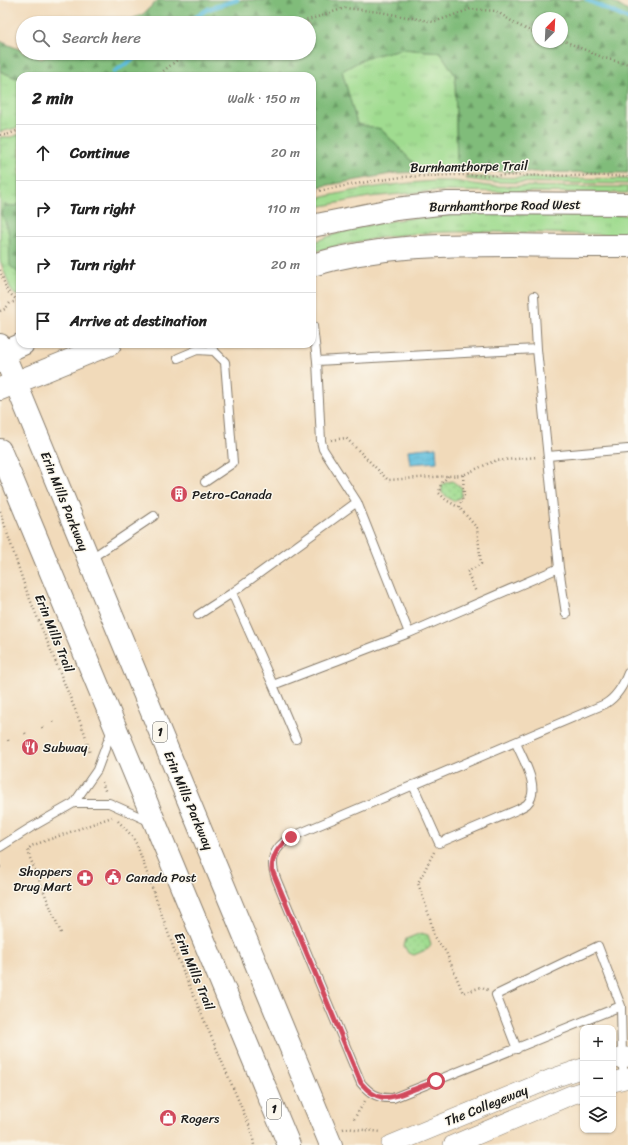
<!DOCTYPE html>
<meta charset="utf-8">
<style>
:root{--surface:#fff;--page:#f2f2f2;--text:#222;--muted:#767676;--line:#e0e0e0}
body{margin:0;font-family:Sriracha,sans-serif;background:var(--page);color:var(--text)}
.controls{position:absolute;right:12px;bottom:12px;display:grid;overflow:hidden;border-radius:8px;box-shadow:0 1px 3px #0004}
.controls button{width:36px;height:36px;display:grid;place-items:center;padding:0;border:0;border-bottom:1px solid var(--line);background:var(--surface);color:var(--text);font:20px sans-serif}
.compass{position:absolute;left:532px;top:12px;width:36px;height:36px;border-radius:50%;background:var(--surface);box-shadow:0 1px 3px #0004;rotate:24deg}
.stop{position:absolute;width:12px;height:12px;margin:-9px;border:3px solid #d1495b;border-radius:50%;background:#fff}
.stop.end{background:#d1495b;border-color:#fff;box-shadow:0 1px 4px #0008}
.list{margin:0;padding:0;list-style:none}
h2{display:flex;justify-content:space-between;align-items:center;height:52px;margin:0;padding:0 16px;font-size:17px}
h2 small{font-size:13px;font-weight:400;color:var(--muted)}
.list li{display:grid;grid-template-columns:26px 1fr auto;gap:12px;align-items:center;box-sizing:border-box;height:56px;padding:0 16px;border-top:1px solid var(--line)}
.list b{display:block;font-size:15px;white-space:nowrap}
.list em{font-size:13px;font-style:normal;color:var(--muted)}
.icon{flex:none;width:22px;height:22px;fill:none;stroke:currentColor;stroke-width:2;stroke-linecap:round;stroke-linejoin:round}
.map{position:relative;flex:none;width:628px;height:1145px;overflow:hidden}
.search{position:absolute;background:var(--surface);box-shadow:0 1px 3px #0004;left:16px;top:16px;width:300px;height:44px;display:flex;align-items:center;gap:10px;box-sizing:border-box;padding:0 14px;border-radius:22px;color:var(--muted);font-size:15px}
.panel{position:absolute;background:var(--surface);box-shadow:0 1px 3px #0004;left:16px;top:72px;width:300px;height:276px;border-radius:12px}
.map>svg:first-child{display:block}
.grass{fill:url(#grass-tufts);stroke:#5e7c56}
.forest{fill:url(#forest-firs);stroke:#4e6c4b;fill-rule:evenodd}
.park{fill:url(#park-dots);stroke:#5e7c56}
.water{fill:url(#water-waves);stroke:#3d6c7c}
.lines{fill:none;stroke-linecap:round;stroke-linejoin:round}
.stream{stroke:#5ebddc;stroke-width:4.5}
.service-casing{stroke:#867b6b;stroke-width:10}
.tertiary-casing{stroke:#867b6b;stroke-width:20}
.secondary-casing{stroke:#867b6b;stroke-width:24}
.primary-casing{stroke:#867b6b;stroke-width:24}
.path{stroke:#867b6b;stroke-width:2.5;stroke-dasharray:1 3;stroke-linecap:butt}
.service{stroke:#fff;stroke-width:8}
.tertiary{stroke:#fff;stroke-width:19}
.secondary{stroke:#fff;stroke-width:22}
.primary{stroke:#fff;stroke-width:22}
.route{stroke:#d1495b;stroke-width:5}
.labels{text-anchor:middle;stroke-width:3;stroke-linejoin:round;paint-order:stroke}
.shield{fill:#fbf7ec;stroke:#5f5e5a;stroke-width:1}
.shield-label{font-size:12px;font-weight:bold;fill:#1c1c1c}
.street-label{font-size:13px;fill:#1c1c1c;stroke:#fbf7ec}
.poi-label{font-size:13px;fill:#1c1c1c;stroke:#fbf7ec;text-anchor:start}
</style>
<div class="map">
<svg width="628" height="1145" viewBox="0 0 628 1145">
<defs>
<pattern id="grass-tufts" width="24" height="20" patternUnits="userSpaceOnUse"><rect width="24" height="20" fill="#a0dc90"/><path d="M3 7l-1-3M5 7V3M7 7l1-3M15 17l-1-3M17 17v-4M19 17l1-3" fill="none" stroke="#89bc7c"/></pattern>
<pattern id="forest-firs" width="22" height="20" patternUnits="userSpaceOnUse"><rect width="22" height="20" fill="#80bc7a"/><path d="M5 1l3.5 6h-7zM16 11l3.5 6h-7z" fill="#689863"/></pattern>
<pattern id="park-dots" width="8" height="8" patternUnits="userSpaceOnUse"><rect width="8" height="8" fill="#a0dc90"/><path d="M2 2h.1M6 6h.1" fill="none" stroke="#89bc7c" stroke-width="1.8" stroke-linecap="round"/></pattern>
<pattern id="water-waves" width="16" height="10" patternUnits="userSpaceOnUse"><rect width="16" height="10" fill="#5ebddc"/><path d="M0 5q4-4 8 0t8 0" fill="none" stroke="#51a2bc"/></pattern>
</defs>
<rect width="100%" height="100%" fill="#fbf7ec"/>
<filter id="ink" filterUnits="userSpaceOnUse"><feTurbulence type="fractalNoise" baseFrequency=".025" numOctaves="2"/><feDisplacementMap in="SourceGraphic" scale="8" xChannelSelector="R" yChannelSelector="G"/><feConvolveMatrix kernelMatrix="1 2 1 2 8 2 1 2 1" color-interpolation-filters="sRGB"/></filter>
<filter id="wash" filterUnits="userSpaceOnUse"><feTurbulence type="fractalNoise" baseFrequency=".012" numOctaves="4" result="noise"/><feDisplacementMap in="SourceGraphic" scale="16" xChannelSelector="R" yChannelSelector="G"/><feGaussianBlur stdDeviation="0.9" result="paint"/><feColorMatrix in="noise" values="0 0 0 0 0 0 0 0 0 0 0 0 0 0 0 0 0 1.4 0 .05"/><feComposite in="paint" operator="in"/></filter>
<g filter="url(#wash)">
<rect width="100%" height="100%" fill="#f1daba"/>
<path class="grass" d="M402 49 440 52 455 75 457 171 422 172 381 129 357 124 342 71 367 57Z
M0 71 16 78 20 77V127L0 132Z
M20 134V203L1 214 7 224 11 240 10 259 20 274V296L15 295 11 290 0 260V137H12Z
M467 177 628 179V184L488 182 466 179Z
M435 181H453L488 186 628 187V193L433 191 369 197 312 208V200C353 189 393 184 435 181Z
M479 213 628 215V235C567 234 506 231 445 232 400 233 355 241 312 252V243C365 220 423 216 479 213Z"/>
<path class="forest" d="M158 0H610L628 11V173L457 171 455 75 440 52 402 49 367 57 342 71 357 124 381 129 422 172 396 173 312 188V76H20V77L16 78 0 71V41L23 51V53H28L41 59 54 53H309V23H123L143 14ZM538 18H562V42H538Z
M20 203V274L10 266C8 245 13 233 1 214L4 205 16 206Z"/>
<path class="park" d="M452 481 462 488 461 497 453 501 442 493V484Z
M421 933 428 935 431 944 428 949 414 955 408 953 404 946 406 939Z"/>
<path class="water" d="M436 447 437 462 410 464 408 450Z"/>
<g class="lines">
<path class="stream" d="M587 0 628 19
M187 23 208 9 237 0
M114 72 142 53"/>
</g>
</g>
<g filter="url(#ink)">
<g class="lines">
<g class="service-casing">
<path id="service" d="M534 296 537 349
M313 326 317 361
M537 349 559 568 409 633 357 502 323 449 321 441 317 361Z
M178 358 197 350 214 351 225 362 233 463 205 482
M548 456 628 449
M357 502 232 593 273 685 409 633
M90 559 154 516
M559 568 566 614
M198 615 232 593
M273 685 296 739
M413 785 439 843 519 809C521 807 525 806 527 804 542 789 522 758 516 743
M74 803H109L151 822
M0 847 30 828 74 803 97 770 112 730
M517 1049 496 995 598 946 621 1006
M624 1079 622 1057 621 1006 393 1098C379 1099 370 1094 361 1083L277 881C269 861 272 849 291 837L605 704C617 697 623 686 628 673"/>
</g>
<g class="tertiary-casing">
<path id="tertiary" d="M613 1059 628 1057
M613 1082 628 1078
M391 1145 551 1079 583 1068
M453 1145 571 1095 583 1091"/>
</g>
<g class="secondary-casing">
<path id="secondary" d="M312 226 396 209 448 203 628 204
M312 265C380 245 441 245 512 245 551 246 589 246 628 246
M0 354 23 344
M0 389 110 344"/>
</g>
<g class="primary-casing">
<path id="primary" d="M0 345 331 1145
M0 450 289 1145"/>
</g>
<path class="path" d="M299 23 345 8 380 12 434 22 471 9 496 11 516 24 530 31 538 33
M562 40 604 58 628 64
M157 76 186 53
M0 135H6L20 130
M312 192 367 182 402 177 452 175 628 176
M0 270 7 291 18 301
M0 311 5 309 10 303 18 301
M331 440 346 438 388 480 463 475 494 461 537 457
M463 475 464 495 459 507 477 528 481 564 467 572 476 592
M448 476 441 484 439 493 446 500 458 507
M0 511 25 587 85 734 90 754
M53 722 54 725
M42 727 43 729
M25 733 27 736
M8 740 9 743
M102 782 106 793
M118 821 132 836 137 845 175 952 252 1132 254 1145
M434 852 418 883 430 918 434 937 446 952 463 993 482 987 488 990
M0 867H3
M61 933 30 858 28 850 31 846 112 817
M354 1119 365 1101
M343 1129 346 1128 382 1132"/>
<use href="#service" class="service"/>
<use href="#tertiary" class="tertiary"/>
<use href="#secondary" class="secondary"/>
<use href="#primary" class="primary"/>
</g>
</g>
<g class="lines" filter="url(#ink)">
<path class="route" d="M291 837C279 845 272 855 272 870L361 1083C377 1102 388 1100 409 1091 418 1088 427 1084 436 1081"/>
</g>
<defs>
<g id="building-disc" transform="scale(0.9)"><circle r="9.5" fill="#d1495b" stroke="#fbf7ec"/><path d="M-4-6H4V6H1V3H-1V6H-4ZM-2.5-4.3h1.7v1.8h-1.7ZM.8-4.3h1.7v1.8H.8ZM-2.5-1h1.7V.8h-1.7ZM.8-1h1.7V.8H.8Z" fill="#fff"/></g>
<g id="restaurant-disc" transform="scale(0.9)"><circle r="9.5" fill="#d1495b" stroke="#fbf7ec"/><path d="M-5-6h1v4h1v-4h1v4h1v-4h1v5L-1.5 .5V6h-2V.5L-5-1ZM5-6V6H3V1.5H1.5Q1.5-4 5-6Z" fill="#fff"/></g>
<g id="civic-disc" transform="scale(0.9)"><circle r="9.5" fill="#d1495b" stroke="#fbf7ec"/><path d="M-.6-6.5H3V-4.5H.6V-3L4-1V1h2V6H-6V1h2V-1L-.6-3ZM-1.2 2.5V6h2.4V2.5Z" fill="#fff"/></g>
<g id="pharmacy-disc" transform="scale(0.9)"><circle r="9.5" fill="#d1495b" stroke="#fbf7ec"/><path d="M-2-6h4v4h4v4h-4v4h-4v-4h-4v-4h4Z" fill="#fff"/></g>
<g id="shop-disc" transform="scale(0.9)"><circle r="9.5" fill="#d1495b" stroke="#fbf7ec"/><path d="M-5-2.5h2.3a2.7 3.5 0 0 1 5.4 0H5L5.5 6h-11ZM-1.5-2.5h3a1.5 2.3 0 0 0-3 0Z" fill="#fff"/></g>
</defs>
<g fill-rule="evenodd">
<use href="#building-disc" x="179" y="494"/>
<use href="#restaurant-disc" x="30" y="747"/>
<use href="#civic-disc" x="113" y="877"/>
<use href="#pharmacy-disc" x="85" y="878"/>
<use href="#shop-disc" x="168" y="1118"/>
</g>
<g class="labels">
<g class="shield">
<rect x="153" y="722" width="14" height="20" rx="3"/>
<rect x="267" y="1099" width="14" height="20" rx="3"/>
</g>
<g class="shield-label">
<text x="160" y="736">1</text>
<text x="274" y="1113">1</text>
</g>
<g class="street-label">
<text transform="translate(469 166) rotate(-1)" y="5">Burnhamthorpe Trail</text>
<text transform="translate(505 205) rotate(-1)" y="5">Burnhamthorpe Road West</text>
<text transform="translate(65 501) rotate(68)" y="5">Erin Mills Parkway</text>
<text transform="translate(55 633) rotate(68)" y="5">Erin Mills Trail</text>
<text transform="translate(189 800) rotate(67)" y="5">Erin Mills Parkway</text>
<text transform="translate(195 971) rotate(67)" y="5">Erin Mills Trail</text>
<text transform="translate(486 1105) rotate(-22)" y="5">The Collegeway</text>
</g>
<g class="poi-label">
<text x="192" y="499">Petro-Canada</text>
<text x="43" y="752">Subway</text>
<text x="72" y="876" text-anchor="end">Shoppers<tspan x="72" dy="15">Drug Mart</tspan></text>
<text x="126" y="882">Canada Post</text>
<text x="181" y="1123">Rogers</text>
</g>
</g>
</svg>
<div class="controls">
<button>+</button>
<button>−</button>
<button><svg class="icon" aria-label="layers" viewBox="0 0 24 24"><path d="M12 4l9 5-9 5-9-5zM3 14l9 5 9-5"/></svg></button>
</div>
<svg class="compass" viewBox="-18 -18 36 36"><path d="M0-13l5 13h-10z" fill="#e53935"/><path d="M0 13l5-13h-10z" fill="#767676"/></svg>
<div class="stop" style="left:436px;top:1081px"></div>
<div class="stop end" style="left:291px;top:837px"></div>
<div class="search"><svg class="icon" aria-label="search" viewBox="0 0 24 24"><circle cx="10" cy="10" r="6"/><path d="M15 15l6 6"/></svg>Search here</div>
<section class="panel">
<h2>2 min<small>Walk · 150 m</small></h2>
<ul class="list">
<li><svg class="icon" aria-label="ahead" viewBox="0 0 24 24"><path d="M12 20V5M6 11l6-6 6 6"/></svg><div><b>Continue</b></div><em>20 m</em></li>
<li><svg class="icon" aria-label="right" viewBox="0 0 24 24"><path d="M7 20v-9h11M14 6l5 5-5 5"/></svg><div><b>Turn right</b></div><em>110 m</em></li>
<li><svg class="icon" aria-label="right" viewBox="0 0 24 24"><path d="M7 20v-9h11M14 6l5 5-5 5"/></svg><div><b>Turn right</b></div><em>20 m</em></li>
<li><svg class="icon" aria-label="arrive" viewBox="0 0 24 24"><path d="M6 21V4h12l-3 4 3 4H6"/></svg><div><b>Arrive at destination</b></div></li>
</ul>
</section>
</div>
